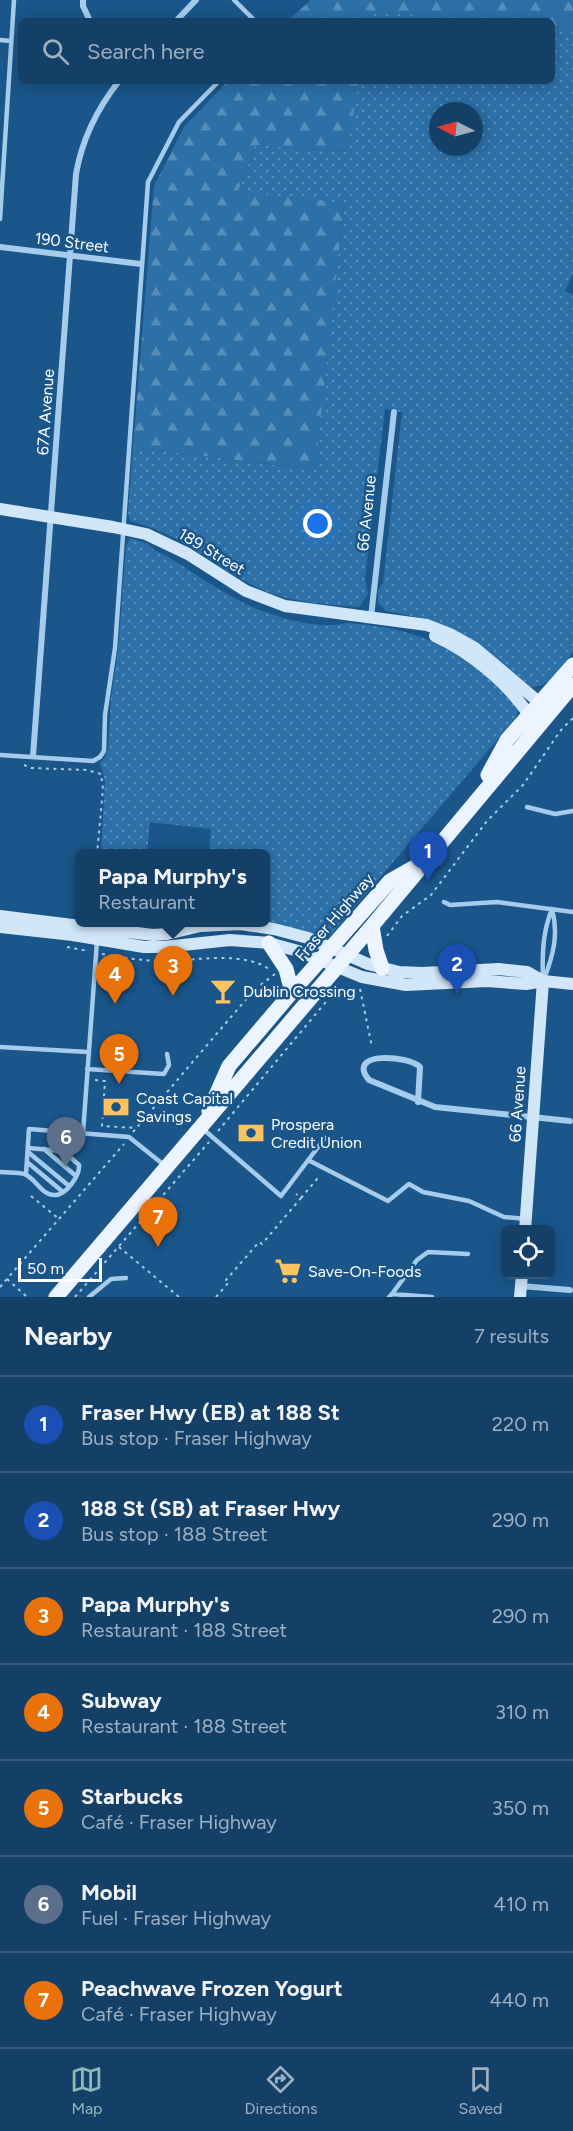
<!DOCTYPE html>
<meta charset="utf-8">
<style>
:root{--surface:#144068;--page:#1d476e;--text:#f1f3f6;--muted:#9dafc0;--line:#33597c;--accent:#8bbbb9}
body{margin:0;font-family:Figtree,sans-serif;background:var(--page);color:var(--text)}
.controls{position:absolute;right:18px;bottom:18px;display:grid;overflow:hidden;border-radius:9px;box-shadow:0 3px 15px #0003}
.controls button{width:54px;height:54px;display:grid;place-items:center;padding:0;border:0;border-bottom:2px solid var(--line);background:var(--surface);color:var(--text);font:30px sans-serif}
.compass{position:absolute;left:429px;top:102px;width:54px;height:54px;border-radius:50%;background:var(--surface);box-shadow:0 3px 15px #0003;rotate:276deg}
.scale{position:absolute;left:18px;bottom:15px;width:84px;box-sizing:border-box;padding-left:6px;border:3px solid #fff;border-top:0;font-size:16px;line-height:21px;white-space:nowrap;color:#fff;-webkit-text-stroke:4px #1a568a;paint-order:stroke}
.you{position:absolute;left:318px;top:524px;width:21px;height:21px;margin:-15px;border:4px solid #fff;border-radius:50%;background:#1a73e8;box-shadow:0 0 0 9px #1a73e833}
.badge{display:grid;place-items:center;width:39px;height:39px;border-radius:50%;background:var(--accent);color:#fff;font-size:20px;font-weight:700}
.pin{position:absolute;translate:-50% -50px;filter:drop-shadow(0 2px 3px #0008)}
.pin::after{content:'';position:absolute;top:32px;width:21px;height:18px;background:inherit;clip-path:polygon(0 0,100% 0,50% 100%)}
.popup{position:absolute;left:75px;top:849px;width:195px;height:78px;box-sizing:border-box;display:grid;place-content:center;border-radius:9px;background:var(--surface);filter:drop-shadow(0 2px 4px #0005);font-size:20px;white-space:nowrap;color:var(--muted)}
.popup b{font-size:22px;color:var(--text)}
.popup::after{content:'';position:absolute;left:50%;top:100%;margin-left:-12px;border:12px solid transparent;border-top-color:var(--surface)}
.list{margin:0;padding:0;list-style:none}
h2{display:flex;justify-content:space-between;align-items:center;height:78px;margin:0;padding:0 24px;font-size:26px}
h2 small{font-size:20px;font-weight:400;color:var(--muted)}
.list li{display:grid;grid-template-columns:39px 1fr auto;gap:18px;align-items:center;box-sizing:border-box;height:96px;padding:0 24px;border-top:2px solid var(--line)}
.list b{display:block;font-size:22px;white-space:nowrap}
.list p{margin:0;font-size:20px;white-space:nowrap;color:var(--muted)}
.list em{font-size:20px;font-style:normal;color:var(--muted)}
.icon{flex:none;width:33px;height:33px;fill:none;stroke:currentColor;stroke-width:2;stroke-linecap:round;stroke-linejoin:round}
.map{position:relative;flex:none;width:573px;height:1297px;overflow:hidden}
.search{position:absolute;background:var(--surface);box-shadow:0 3px 15px #0003;left:18px;right:18px;top:18px;height:66px;display:flex;align-items:center;gap:15px;box-sizing:border-box;padding:0 21px;border-radius:9px;color:var(--muted);font-size:22px}
.sheet{height:750px;background:var(--surface)}
nav{display:flex;justify-content:space-around;align-items:center;box-sizing:border-box;height:84px;border-top:2px solid var(--line);background:var(--surface);font-size:16px;color:var(--muted)}
nav a{display:grid;justify-items:center;gap:3px}
nav .on{color:var(--accent)}
.map>svg:first-child{display:block}
.grass{fill:url(#grass-dots);fill-rule:evenodd}
.forest{fill:url(#forest-firs)}
.lines{fill:none;stroke-linecap:round;stroke-linejoin:round}
.path{stroke:#a5cced;stroke-width:2;stroke-dasharray:3 4.5;stroke-linecap:butt}
.lane{stroke:#a5cced;stroke-width:4.5}
.street{stroke:#a5cced;stroke-width:6}
.secondary{stroke:#d1e6f9;stroke-width:12}
.primary{stroke:#ebf4ff;stroke-width:15}
.labels{text-anchor:middle;stroke-width:5;stroke-linejoin:round;paint-order:stroke}
.street-label{font-size:16px;fill:#fff;stroke:#1a568a}
.poi-label{font-size:16px;fill:#fff;stroke:#1a568a;text-anchor:start}
</style>
<div class="map">
<svg width="573" height="1297" viewBox="0 0 573 1297">
<defs>
<pattern id="grass-dots" width="8" height="8" patternUnits="userSpaceOnUse" patternTransform="scale(1.5)"><rect width="8" height="8" fill="#2d70a8"/><path d="M2 2h.1M6 6h.1" fill="none" stroke="#578db9" stroke-width="1.8" stroke-linecap="round"/></pattern>
<pattern id="forest-firs" width="22" height="20" patternUnits="userSpaceOnUse" patternTransform="scale(1.5)"><rect width="22" height="20" fill="#2d70a8"/><path d="M5 1l3.5 6h-7zM16 11l3.5 6h-7z" fill="#578db9"/></pattern>
</defs>
<rect width="100%" height="100%" fill="#1a568a"/>
<path class="grass" d="M372 11 485 21H370Z
M552 27 573 29V273L565 291 573 295V652C562 665 548 691 530 686L474 641 427 619 386 611 378 603V590L383 583 402 412 385 409 365 578 368 594 360 606 357 607C326 604 294 603 265 591 217 570 184 534 130 521L128 512 133 447 314 470 344 204 238 193 255 145 346 152 359 81H552ZM438 111H474V147H438Z
M130 538 148 544 154 550 165 555C201 577 236 604 277 616 295 622 317 626 335 625 340 625 343 623 348 623 418 629 447 643 500 687 510 696 524 704 515 719L330 936C313 941 285 922 266 921V854L209 853 211 829 150 822 147 853H101L105 781 100 763 105 757 108 750 111 698 118 651 126 547Z"/>
<path class="forest" d="M311 0H573V29L552 27V21H485L372 11 370 21H287Z
M228 81H359L347 152 255 145 238 192 344 203 315 470 133 447 154 186 184 127Z"/>
<g class="lines">
<path class="path" d="M24 765 31 768 87 770 101 774 103 789 97 854
M387 936 402 916 431 895 487 821 523 785 561 730 573 718
M67 947 88 951
M102 954C124 958 145 961 167 961 197 960 246 951 270 970
M360 989 372 1047
M95 1080 105 1081 102 1126 137 1128
M218 1131 330 997
M133 1132 254 990 275 974
M31 1196 59 1219
M301 1198 317 1179 321 1178
M119 1247 179 1297
M7 1279 27 1297
M0 1287 124 1144
M75 1297 209 1142
M216 1297 229 1282 226 1280 259 1242 262 1244 301 1198 296 1194"/>
<path class="lane" d="M234 0 255 21
M0 40 11 41
M0 219 14 0
M0 755 93 761 100 757 104 751 105 715 115 648 148 182 179 122 219 81
M527 807 555 814 573 811
M444 902 450 905 497 902 573 912
M543 977C542 953 543 931 552 909
M544 979C553 956 559 934 552 909
M0 1047 88 1052
M87 1069 164 1074 169 1065 167 1054
M203 1129 281 1196 325 1138
M83 1133 97 941
M44 1149 76 1176
M28 1152 69 1186
M308 1160 388 1201 409 1184 423 1192 469 1201 504 1217 526 1219
M27 1162 63 1192
M0 1172C8 1173 16 1172 24 1174 35 1177 41 1195 54 1195 66 1196 80 1175 79 1165L63 1151 28 1148
M26 1174 29 1129 129 1137 164 1165
M392 1294 417 1260 428 1252 468 1254
M89 1297 111 1279 126 1278
M389 1297 392 1294 432 1297"/>
<path class="street" d="M83 0V6L90 21
M176 21 196 0
M0 247 141 264
M371 617 394 412
M33 756 76 174C82 139 97 109 119 81
M418 1102 420 1067C408 1055 345 1051 369 1080L435 1107 570 1121
M521 1286 570 1290"/>
<path class="secondary" d="M0 509 113 527 146 534 188 554 246 591 285 606 427 625 450 634 475 648 540 703
M435 636C470 652 507 682 529 715
M0 916 153 935 167 934 200 926 240 924 274 929 308 938 368 964 399 972 422 973 499 969 527 972 543 981
M0 927 73 935 144 947H164L230 940 269 943 298 951 362 977 406 985 487 981 526 984 543 981 573 984
M525 1230 543 981
M520 1297 522 1274"/>
<path class="primary" d="M488 775 507 740 573 665
M372 926 376 950 382 968
M269 943 286 969 292 992
M209 1111 229 1066 292 992 390 881 418 865
M56 1297 372 926 573 685"/>
</g>
<defs>
<g id="bar-bare" transform="scale(2.07)"><path d="M-6-5H6L.8 .8V4.5H3.5V6h-7V4.5H-.8V.8Z" fill="#ffc261" stroke="#1a568a" stroke-width="2.5" paint-order="stroke"/></g>
<g id="bank-bare" transform="scale(2.07)"><path d="M-6-4H6V4H-6ZM0-2.3a2.3 2.3 0 1 0 0 4.6a2.3 2.3 0 1 0 0-4.6Z" fill="#ffc261" stroke="#1a568a" stroke-width="2.5" paint-order="stroke"/></g>
<g id="supermarket-bare" transform="scale(2.07)"><path d="M-6-5.5h2.5l.6 2H6L4.5 2H-2.5L-4.4-4H-6ZM-1.5 3.2a1.3 1.3 0 1 0 .1 0ZM3 3.2a1.3 1.3 0 1 0 .1 0Z" fill="#ffc261" stroke="#1a568a" stroke-width="2.5" paint-order="stroke"/></g>
</defs>
<g fill-rule="evenodd">
<use href="#bar-bare" x="223" y="991"/>
<use href="#bank-bare" x="116" y="1107"/>
<use href="#bank-bare" x="251" y="1133"/>
<use href="#supermarket-bare" x="288" y="1271"/>
</g>
<g class="labels">
<g class="street-label">
<text transform="translate(72 242) rotate(7)" y="6">190 Street</text>
<text transform="translate(45 412) rotate(-86)" y="6">67A Avenue</text>
<text transform="translate(366 513) rotate(-84)" y="6">66 Avenue</text>
<text transform="translate(212 551) rotate(31)" y="6">189 Street</text>
<text transform="translate(334 917) rotate(-49)" y="6">Fraser Highway</text>
<text transform="translate(517 1104) rotate(-86)" y="6">66 Avenue</text>
</g>
<g class="poi-label">
<text x="243" y="997">Dublin Crossing</text>
<text x="136" y="1104">Coast Capital<tspan x="136" dy="18">Savings</tspan></text>
<text x="271" y="1130">Prospera<tspan x="271" dy="18">Credit Union</tspan></text>
<text x="308" y="1277">Save-On-Foods</text>
</g>
</g>
</svg>
<div class="controls">
<button><svg class="icon" aria-label="locate" viewBox="0 0 24 24"><circle cx="12" cy="12" r="6"/><path d="M12 2v4M12 18v4M2 12h4M18 12h4"/></svg></button>
</div>
<svg class="compass" viewBox="-18 -18 36 36"><path d="M0-13l5 13h-10z" fill="#e53935"/><path d="M0 13l5-13h-10z" fill="#9dafc0"/></svg>
<div class="scale">50 m</div>
<div class="you"></div>
<div class="pin badge" style="left:428px;top:881px;background:#1a4fb4">1</div>
<div class="pin badge" style="left:457px;top:994px;background:#1a4fb4">2</div>
<div class="pin badge" style="left:173px;top:996px;background:#e8710a">3</div>
<div class="popup"><b>Papa Murphy's</b>Restaurant</div>
<div class="pin badge" style="left:115px;top:1004px;background:#e8710a">4</div>
<div class="pin badge" style="left:119px;top:1084px;background:#e8710a">5</div>
<div class="pin badge" style="left:66px;top:1167px;background:#5c6f8a">6</div>
<div class="pin badge" style="left:158px;top:1247px;background:#e8710a">7</div>
<div class="search"><svg class="icon" aria-label="search" viewBox="0 0 24 24"><circle cx="10" cy="10" r="6"/><path d="M15 15l6 6"/></svg>Search here</div>
</div>
<section class="sheet">
<h2>Nearby<small>7 results</small></h2>
<ul class="list">
<li><span class="badge" style="background:#1a4fb4">1</span><div><b>Fraser Hwy (EB) at 188 St</b><p>Bus stop · Fraser Highway</p></div><em>220 m</em></li>
<li><span class="badge" style="background:#1a4fb4">2</span><div><b>188 St (SB) at Fraser Hwy</b><p>Bus stop · 188 Street</p></div><em>290 m</em></li>
<li><span class="badge" style="background:#e8710a">3</span><div><b>Papa Murphy's</b><p>Restaurant · 188 Street</p></div><em>290 m</em></li>
<li><span class="badge" style="background:#e8710a">4</span><div><b>Subway</b><p>Restaurant · 188 Street</p></div><em>310 m</em></li>
<li><span class="badge" style="background:#e8710a">5</span><div><b>Starbucks</b><p>Café · Fraser Highway</p></div><em>350 m</em></li>
<li><span class="badge" style="background:#5c6f8a">6</span><div><b>Mobil</b><p>Fuel · Fraser Highway</p></div><em>410 m</em></li>
<li><span class="badge" style="background:#e8710a">7</span><div><b>Peachwave Frozen Yogurt</b><p>Café · Fraser Highway</p></div><em>440 m</em></li>
</ul>
</section>
<nav>
<a class="on"><svg class="icon" aria-label="map" viewBox="0 0 24 24"><path d="M3 6l6-2 6 2 6-2v14l-6 2-6-2-6 2zM9 4v14M15 6v14"/></svg>Map</a>
<a><svg class="icon" aria-label="directions" viewBox="0 0 24 24"><path d="M12 3l9 9-9 9-9-9zM9 14v-3h6M13 9l2 2-2 2"/></svg>Directions</a>
<a><svg class="icon" aria-label="saved" viewBox="0 0 24 24"><path d="M7 4h10v16l-5-4-5 4z"/></svg>Saved</a>
</nav>
